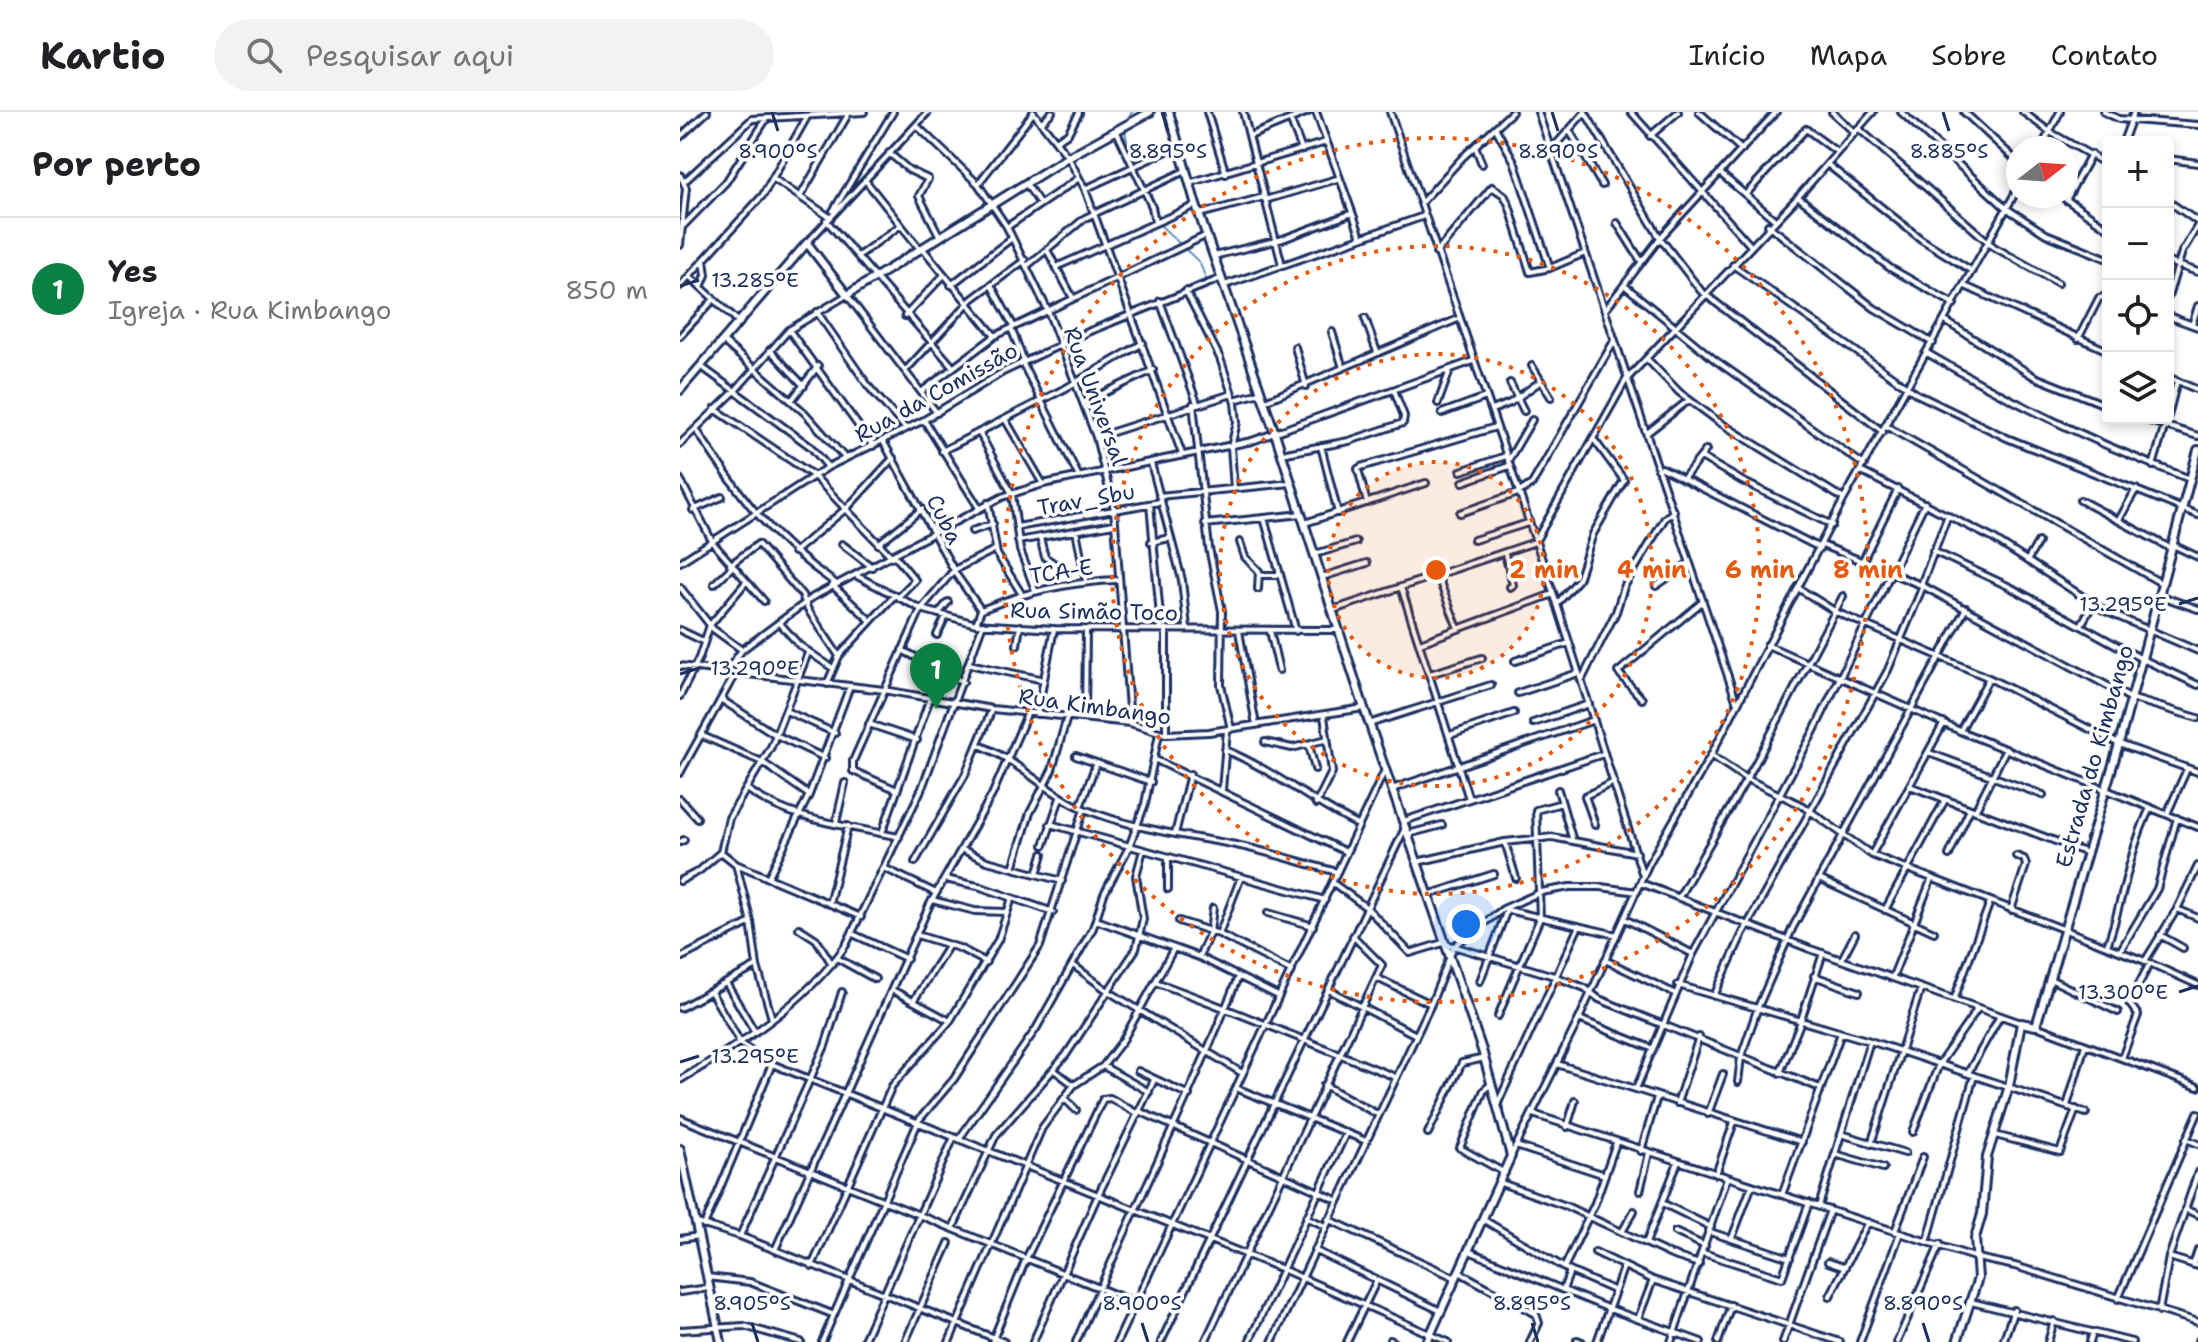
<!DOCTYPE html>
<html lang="pt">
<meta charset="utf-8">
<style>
:root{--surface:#fff;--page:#f2f2f2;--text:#202124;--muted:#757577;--line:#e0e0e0;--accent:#0b8043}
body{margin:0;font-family:"Shantell Sans",sans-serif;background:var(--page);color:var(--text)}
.controls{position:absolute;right:24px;top:24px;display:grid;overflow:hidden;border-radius:8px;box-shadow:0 4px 12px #0003}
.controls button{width:72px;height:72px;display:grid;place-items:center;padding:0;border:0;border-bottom:2px solid var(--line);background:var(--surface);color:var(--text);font:40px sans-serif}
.compass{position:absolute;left:1326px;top:24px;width:72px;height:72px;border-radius:50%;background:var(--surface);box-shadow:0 4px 12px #0003;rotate:73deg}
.you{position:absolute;left:786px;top:812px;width:28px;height:28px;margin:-20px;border:6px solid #fff;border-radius:50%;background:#1a73e8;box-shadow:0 0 0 12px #1a73e833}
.badge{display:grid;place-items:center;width:52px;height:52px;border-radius:50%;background:var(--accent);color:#fff;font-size:26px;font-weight:700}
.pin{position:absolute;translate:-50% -66px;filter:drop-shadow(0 2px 4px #0008)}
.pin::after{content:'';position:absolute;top:42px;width:28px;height:24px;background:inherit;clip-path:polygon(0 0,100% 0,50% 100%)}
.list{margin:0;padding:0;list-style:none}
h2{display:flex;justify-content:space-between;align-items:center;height:104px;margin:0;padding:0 32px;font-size:34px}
h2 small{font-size:26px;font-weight:400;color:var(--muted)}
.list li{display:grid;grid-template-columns:52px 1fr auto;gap:24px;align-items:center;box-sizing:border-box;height:144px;padding:0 32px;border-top:2px solid var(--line)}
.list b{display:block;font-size:30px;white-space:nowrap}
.list p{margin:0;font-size:26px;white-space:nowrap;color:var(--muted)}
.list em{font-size:26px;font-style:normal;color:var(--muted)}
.icon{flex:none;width:44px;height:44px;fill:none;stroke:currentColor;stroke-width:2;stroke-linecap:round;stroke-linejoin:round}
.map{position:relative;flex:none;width:1518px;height:1230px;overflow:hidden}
header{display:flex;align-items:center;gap:48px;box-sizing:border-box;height:112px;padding:0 40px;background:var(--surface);border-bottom:2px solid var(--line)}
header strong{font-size:38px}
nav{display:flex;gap:44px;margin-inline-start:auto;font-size:28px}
.search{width:560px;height:72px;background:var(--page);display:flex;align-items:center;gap:20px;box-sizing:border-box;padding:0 28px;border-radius:44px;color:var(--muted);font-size:30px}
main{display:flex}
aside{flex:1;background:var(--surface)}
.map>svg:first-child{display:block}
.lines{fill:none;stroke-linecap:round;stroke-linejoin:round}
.stream{stroke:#6192b7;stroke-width:2}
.street-casing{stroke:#1b2f5e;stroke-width:10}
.secondary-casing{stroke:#1b2f5e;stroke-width:12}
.street{stroke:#fff;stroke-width:4}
.secondary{stroke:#fff;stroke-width:6}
.ticks{fill:none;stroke:#1b2f5e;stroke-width:3}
.ring{fill:none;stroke:#e8590c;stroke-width:4;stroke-dasharray:4 8}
.labels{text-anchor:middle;stroke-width:7;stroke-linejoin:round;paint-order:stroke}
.street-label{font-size:22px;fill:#1b2f5e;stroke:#fff}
.ticks-label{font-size:20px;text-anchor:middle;fill:#1b2f5e;stroke:#fff;stroke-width:7;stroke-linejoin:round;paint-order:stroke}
.centre{fill:#e8590c;stroke:#fff;stroke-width:4}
.ring-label{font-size:24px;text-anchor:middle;font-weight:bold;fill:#e8590c;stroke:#fff;stroke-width:7;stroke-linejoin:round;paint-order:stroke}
</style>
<header>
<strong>Kartio</strong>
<div class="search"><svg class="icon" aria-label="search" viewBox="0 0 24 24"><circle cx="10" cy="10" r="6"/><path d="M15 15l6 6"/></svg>Pesquisar aqui</div>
<nav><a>Início</a><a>Mapa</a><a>Sobre</a><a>Contato</a></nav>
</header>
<main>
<aside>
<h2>Por perto<small></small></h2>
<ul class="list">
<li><span class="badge">1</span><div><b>Yes</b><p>Igreja · Rua Kimbango</p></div><em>850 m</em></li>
</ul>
</aside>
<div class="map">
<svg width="1518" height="1230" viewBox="0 0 1518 1230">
<rect width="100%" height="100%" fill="#fff"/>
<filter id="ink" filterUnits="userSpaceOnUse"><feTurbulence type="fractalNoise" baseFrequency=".0125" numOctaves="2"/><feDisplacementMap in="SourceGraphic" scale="16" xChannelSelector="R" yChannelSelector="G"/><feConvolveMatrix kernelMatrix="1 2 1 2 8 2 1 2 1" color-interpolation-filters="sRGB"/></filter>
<g filter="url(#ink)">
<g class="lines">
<path class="stream" d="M446 11 452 0
M445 18 449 39 475 91 480 113 520 151 526 167 510 174 525 213
M534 229 559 292 556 329
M555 336 556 374"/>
<g class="street-casing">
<path id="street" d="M353 0 388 45 405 77 502 342
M527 0 546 62
M563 0 602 153
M636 0 681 125
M710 0 877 492 963 764
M858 0 1057 591
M905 0 980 126 1021 179 1203 320
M951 0 1070 133
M1019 0 1062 38
M1152 0 1174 20
M1221 0 1326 96 1366 122 1428 147
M1284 0 1338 50
M1343 0 1370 20 1428 53
M1424 0 1439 7 1518 13
M610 7 622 38
M361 11 372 0
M236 13 298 72 327 115 368 199 416 325 434 397 450 610
M1178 16 1314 135 1378 171
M816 17 834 49 870 156
M889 18 922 73
M437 20 472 95 475 110
M572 23 628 0
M970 24 998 0
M0 25 27 0
M376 29 388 21 399 1
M1443 30 1454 0
M795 34 802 52
M1361 36 1380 0
M871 38 905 0
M209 41 229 58 248 67 239 84 260 125
M1488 47 1518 51
M1147 52 1241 127 1292 159
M1041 62 1094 107
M0 63 6 76 0 133
M94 67 148 104
M185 68 240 137
M5 69 72 7 184 0
M509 71 646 30
M298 72 353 1
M347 73 360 92
M405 77 498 34
M1066 82 1126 17 1157 40
M121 83 169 1
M1381 84 1428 116
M1118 85 1210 156 1274 192
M585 88 657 67
M1386 88 1411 42
M1488 89 1518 110
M741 91 783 45 832 0
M153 99 213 0
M520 102 584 85
M146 108 273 255
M937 111 961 149
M1088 113 1194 196 1253 231
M3 114 46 70 87 6
M327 115 399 66
M128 130 248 0
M244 138 315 224
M367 138 393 186
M756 141 812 75 824 83 829 93 850 160 870 156 905 141
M178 144 221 113
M534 144 603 127 670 102
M1488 150 1518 160
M1053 153 1237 282 1327 326 1518 403
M347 154 405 106 505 59
M376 155 516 93
M9 164 60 211
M271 173 332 126
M311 173 334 215
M545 173 744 104
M944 173 1035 248 1184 353
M0 174 83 83 127 5
M1285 174 1428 239
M21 175 26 163 24 148
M506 179 540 246 555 291 557 310 551 335 554 377
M1488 185 1502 140 1518 113
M480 189 517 291
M925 198 980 126 1096 0
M137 200 189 275 226 317
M225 204 263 164
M1488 204 1518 215
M685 206 697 240
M1265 209 1355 265 1428 294
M1512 213 1518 194
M331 216 344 249
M109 218 193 334
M652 220 663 256
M0 224 34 187
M1398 227 1419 186 1428 184
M44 230 125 301 165 346
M615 235 626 274
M90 238 124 274
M1247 241C1332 291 1418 333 1510 367
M967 247 999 280 1039 310 1164 387
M342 250 399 365
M852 254 871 285
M22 255 131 335 148 355
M225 259 292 187 345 148
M1488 265 1518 278
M830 271 844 299
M241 280 315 224 527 123
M554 288 580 281
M111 289 138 254
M585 289 778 207
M403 291 473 258
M758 291 770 258
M513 292 529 436 542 499 541 573 551 617
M35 297 134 364 212 445
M812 298 830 291 861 269
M762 301 806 285
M1488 304 1497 269
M1460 306 1518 324
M325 307 363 372
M244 308 299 396
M1206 314 1481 471
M16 317C58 382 90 426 155 471
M299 320 332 382 340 438 355 478
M967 321 1009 288
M417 325 552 282
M203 329 277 464 301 498
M0 332 54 280 109 218 167 183 257 301
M641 334 658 401
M262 339 386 276 463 231
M601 342 669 329 723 311 724 304 714 278
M1021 345 1062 369 1152 413
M828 349 852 308
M471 351 502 468 507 516
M1473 354 1487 306
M982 356 1140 436
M781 359 826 344
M1180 359 1312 426 1425 499 1518 539
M0 367 33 431 84 489
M1003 367 1026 338
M783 370 829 354
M479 384 611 371
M1400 388 1490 436
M308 391 317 442 341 481
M687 391 678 357 681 355 816 315
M470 392 481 515
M13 398 42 385
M780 401 838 381 852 372 934 229
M584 406 616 519
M1439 408 1456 377
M625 411 746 371
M525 412 622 402
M337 415 480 390
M292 419 313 412
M396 419 406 469
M360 426 365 445 375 452
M794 428 848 411
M338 429 434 412
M471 430 490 426
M560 430 565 445 579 459 578 477
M162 432 192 455
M198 432 242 397
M1142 433 1243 474 1450 586 1518 606
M1493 433 1518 445
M1253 439 1330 475 1460 546 1518 573
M114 440 169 394 213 346
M635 442 676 430
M825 442 833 473 830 475
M215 444 235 468 218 485
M1347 449 1358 430
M0 450 148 355 244 308 323 260 410 219 542 166
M1182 450 1218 377
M50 453 78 432 122 483 128 498 159 544
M579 463H600
M757 463 778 516
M177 464 241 497 296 512 374 517 659 518
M642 465 687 451
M34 472 52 455
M152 473 191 509
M1241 473 1268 403
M976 474 1009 451
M0 475 33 517 62 538
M721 475 789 687
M1118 476 1156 500 1309 566 1439 632 1518 660
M1478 483 1518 497
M877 492 898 468 913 422 944 368 915 329
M653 498 855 430 946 268 1118 85 1193 0
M258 502 268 490
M99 510 119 533 151 555
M296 512 301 498C346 479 389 470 437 468
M1401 513 1413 492
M486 516V622
M0 518 23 529
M559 519 576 613
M590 519 599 558
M257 523 266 504
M740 531 873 482
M337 533 340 514
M1087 533 1280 619 1518 715
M222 538 283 570
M128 541 91 635 49 706 41 740 56 752 181 805
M835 549 889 531
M289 552 364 568
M0 554 204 578 312 597 450 611 486 622 529 620 684 596
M46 560 62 538 133 485 322 385 363 372 572 329 793 249
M750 562 802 546
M902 567 936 500 944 475 985 406 994 399
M147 572 159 544 215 483
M838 581 898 561
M0 584 19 546 30 513 66 470
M962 587 938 560 1021 491
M42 588 96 623 145 646
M106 599 155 621
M357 602 374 517
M405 606 406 517
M853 611 909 592
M189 612 237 628
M689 612 811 573
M1280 619 1309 566
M770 623 834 601
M23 624 82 650 129 683
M585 630 612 636 647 627
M299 633C338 648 364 679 402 696 452 717 504 723 556 733 590 740 623 751 657 760
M629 633 635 657
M545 638C592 657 632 691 678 713
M1249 641 1363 683
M1031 643 1065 666 1123 694 1192 743 1465 849 1518 873
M396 644 471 670
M476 648 666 740
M0 661 55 562
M1230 674 1407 741
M67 677C111 710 167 713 219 725
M215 677 173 659V649L241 497 274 458 316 437
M712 677 914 608
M542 678 547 618
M878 678 892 726
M0 687 17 706
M636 692 652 660 644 604
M400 695 416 652
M1295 699 1326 637
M1487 702 1507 657
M724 709 923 642
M156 711 165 671
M370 712 645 788
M915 713 905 684 934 670
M202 721 250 586
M495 722 510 662
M728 722 762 713
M0 730 4 728
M825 730 836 766
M364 733 380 686
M283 738 307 749 382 769
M1192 742 1264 611
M1269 743 1290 697
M488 746V777
M235 750 285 663 312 597
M737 750 825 730 872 725 957 741
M204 756 256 781
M333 756 350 701 372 658 387 605
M357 762 363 742
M88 766 129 683 170 574
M265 767 298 774 373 800
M1139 767 1254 820
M0 769 19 759 41 740
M653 771 687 796 730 841 763 831 874 864 905 876 919 887 1140 976
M961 771 1130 837 1341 911
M748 783 814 762
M999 785 1074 654 1163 484
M252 788 295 799 327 800
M149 792 168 714
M823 797 937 823
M1497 797 1518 806
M1205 798 1265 688
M1331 798 1346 753 1344 747 1336 744
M588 801 633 814
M945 807 1013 842
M416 808 519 845 598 884
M499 809 539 822 612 859
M119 816 136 827 152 852
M173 822 227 847
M539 822 561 765
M237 823 279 836 306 850
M1480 823 1503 836
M1427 834C1444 786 1447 745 1470 696
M1440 839 1477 777 1497 706
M519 845 530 820 533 796
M1163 845 1175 822
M0 846 71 810
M157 846 195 867
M925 848 994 881
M1465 849 1497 797 1518 754
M393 853 428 879 562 961
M77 854 92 907
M1134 864 1179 880
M1213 864 1252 766
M697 866 751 892
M1370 867 1438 900
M800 869 827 798
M46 871 75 920
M478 871C558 900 636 933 715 965
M998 873 1190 929 1406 1001
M649 878 736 923
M214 879 270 909
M31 880 61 932 92 952 602 1157 768 1230
M1034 884 1063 821 1208 558 1243 474
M1275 885 1310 790
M234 888 269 833
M0 896 77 854 71 810 56 752
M818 904 860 806 856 698 882 691
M899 907 971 936
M1356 914 1518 975
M1442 946 1458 903 1449 891 1470 851
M877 952 1122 1030
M423 954 469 980
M374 958 394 973
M458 959 509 983
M1100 961 1119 914 1143 841
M1288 961 1320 904
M0 968C60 932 125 892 166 833L242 676 303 512
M1058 970 1061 945 1078 895 1113 815 1286 496
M644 973 697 1002
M810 973 804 978 780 1036 825 1061
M556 976 686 1029
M956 977 1013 842 1133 621 1245 391
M384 986 396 998
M818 991 899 814
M997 991 1019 925
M1387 994 1405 933
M459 999 657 1088
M853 1002 1297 1146 1335 1154 1518 1210
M1028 1002 1043 962
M0 1006 456 1191
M887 1015 895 989
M1233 1020 1259 952 1298 896
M748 1021 782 951 805 946
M1161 1022 1225 1041
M1315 1023 1380 1040 1396 997
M279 1027 356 917 413 816 424 782 449 735 465 692 479 621
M1506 1027 1518 1032
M1191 1032 1241 876
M836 1034 925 1063
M961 1039 977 985
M1155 1042 1203 1056
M831 1044 899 907 969 751 1031 643 1164 387 1338 76
M1036 1062 1054 1010
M821 1071 886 1094 991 1143 1019 1152
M960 1079 969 1041
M1102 1083 1161 921
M982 1091 1031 1115
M1139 1094 1190 929
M1505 1097 1518 1103
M626 1105 645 1114
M648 1107 776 1166
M804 1108 890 1159 933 1178
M17 1111 60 1124 324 1230
M24 1114 92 952
M273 1116 316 1023 386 943 456 837 463 807 456 764 463 738
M1215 1119 1243 1045
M942 1120 954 1099
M995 1120 1025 1134
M1030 1120 1110 1146
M60 1124 145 934 162 880
M1052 1126 1072 1073
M0 1127 19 1124
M1248 1127 1294 964
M966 1131 998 1050
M95 1138 250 792 312 683 348 600
M634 1138 761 1199
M789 1139 927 1196 1021 1230
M915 1140 973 1168 1160 1230
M1023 1141 1102 1166 1129 1091
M1489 1145 1518 1154
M1148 1150 1163 1155
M1513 1153 1518 1138
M132 1154 212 974 270 909 318 828 332 786
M884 1156 915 1091 936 1031
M779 1160 856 1202 859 1211 850 1230
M27 1165 70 1170 152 1202
M883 1178 890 1159
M0 1180 29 1176
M1150 1184 1188 1110
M1438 1187 1518 1001
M1291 1190 1452 1230
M1479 1199 1489 1145 1518 1060
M958 1207 973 1168
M0 1218 64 1214 121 1230
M710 1228 714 1230
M897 1228 902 1230
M142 1230 239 1008 274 967 360 834 404 697
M183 1230 274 1025
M225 1230 269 1131
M269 1230 362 1016 394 973 423 954 443 928 494 836
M312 1230 346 1147 423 987 430 986 458 1002
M353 1230 418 1083 474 968
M396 1230C449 1107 509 988 558 865
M437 1230 704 660
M481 1230 725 716
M525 1230 702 853 673 824
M569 1230 666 1021
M592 1230 751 892 774 834 823 797 861 780 890 775H921L957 780
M667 1230 697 1168
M917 1230 943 1156
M991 1230 1047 1066
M1038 1230 1051 1193
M1103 1230 1150 1098
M1180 1230 1220 1121
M1217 1230 1260 1132
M1323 1230 1334 1198
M1368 1230 1374 1209
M1410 1230 1413 1220
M1518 1230V1229"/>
</g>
<g class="secondary-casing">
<path id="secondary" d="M489 0 516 93 595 321 684 596 802 938 831 1044 747 1230
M0 278 127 131 167 183 388 45 470 0
M0 1037 41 1230
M1277 1230 1298 1166 1295 1126 1302 1102 1307 1045 1329 974 1341 911 1356 914 1439 632 1518 338"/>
</g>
<use href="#street" class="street"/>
<use href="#secondary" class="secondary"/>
</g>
</g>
<path class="ticks" d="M92 0 98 19M482 0 488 19M872 0 878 19M1263 0 1269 19M0 174 19 168M1499 492 1518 486M0 562 19 556M1499 880 1518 874M0 950 19 944M72 1211 78 1230M462 1211 468 1230M852 1211 858 1230M1243 1211 1249 1230"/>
<circle cx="756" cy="458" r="108" fill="#e8590c" fill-opacity=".12"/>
<g class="ring">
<circle cx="756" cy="458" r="108"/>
<circle cx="756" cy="458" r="216"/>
<circle cx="756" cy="458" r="324"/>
<circle cx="756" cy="458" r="432"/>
</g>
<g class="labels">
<g class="street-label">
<text transform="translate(256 280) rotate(-29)" y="8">Rua da Comissão</text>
<text transform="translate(416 284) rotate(70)" y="8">Rua Universal</text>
<text transform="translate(406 387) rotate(-10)" y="8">Trav_Sbu</text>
<text transform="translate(265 407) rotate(63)" y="8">Cuba</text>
<text transform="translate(381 459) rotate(-9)" y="8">TCA-E</text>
<text transform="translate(414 499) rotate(1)" y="8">Rua Simão Toco</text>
<text transform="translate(415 594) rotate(8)" y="8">Rua Kimbango</text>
<text transform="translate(1414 644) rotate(-74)" y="8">Estrada do Kimbango</text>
</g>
</g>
<g class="ticks-label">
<text x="98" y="46">8.900°S</text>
<text x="488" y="46">8.895°S</text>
<text x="878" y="46">8.890°S</text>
<text x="1269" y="46">8.885°S</text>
<text x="75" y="175">13.285°E</text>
<text x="1443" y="499">13.295°E</text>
<text x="75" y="563">13.290°E</text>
<text x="1443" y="887">13.300°E</text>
<text x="75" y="951">13.295°E</text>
<text x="72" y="1198">8.905°S</text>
<text x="462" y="1198">8.900°S</text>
<text x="852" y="1198">8.895°S</text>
<text x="1243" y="1198">8.890°S</text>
</g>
<circle cx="756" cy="458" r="12" class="centre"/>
<g class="ring-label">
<text x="864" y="466">2 min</text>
<text x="972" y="466">4 min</text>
<text x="1080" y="466">6 min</text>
<text x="1188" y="466">8 min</text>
</g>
</svg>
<div class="controls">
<button>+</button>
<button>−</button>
<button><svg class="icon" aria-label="locate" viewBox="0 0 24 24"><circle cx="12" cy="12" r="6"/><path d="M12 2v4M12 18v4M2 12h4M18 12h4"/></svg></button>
<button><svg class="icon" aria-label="layers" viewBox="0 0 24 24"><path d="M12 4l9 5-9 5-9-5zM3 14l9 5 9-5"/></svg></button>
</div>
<svg class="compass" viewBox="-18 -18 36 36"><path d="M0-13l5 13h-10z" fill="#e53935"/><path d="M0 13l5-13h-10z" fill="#757577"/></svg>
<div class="you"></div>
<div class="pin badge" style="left:256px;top:597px">1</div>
</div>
</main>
